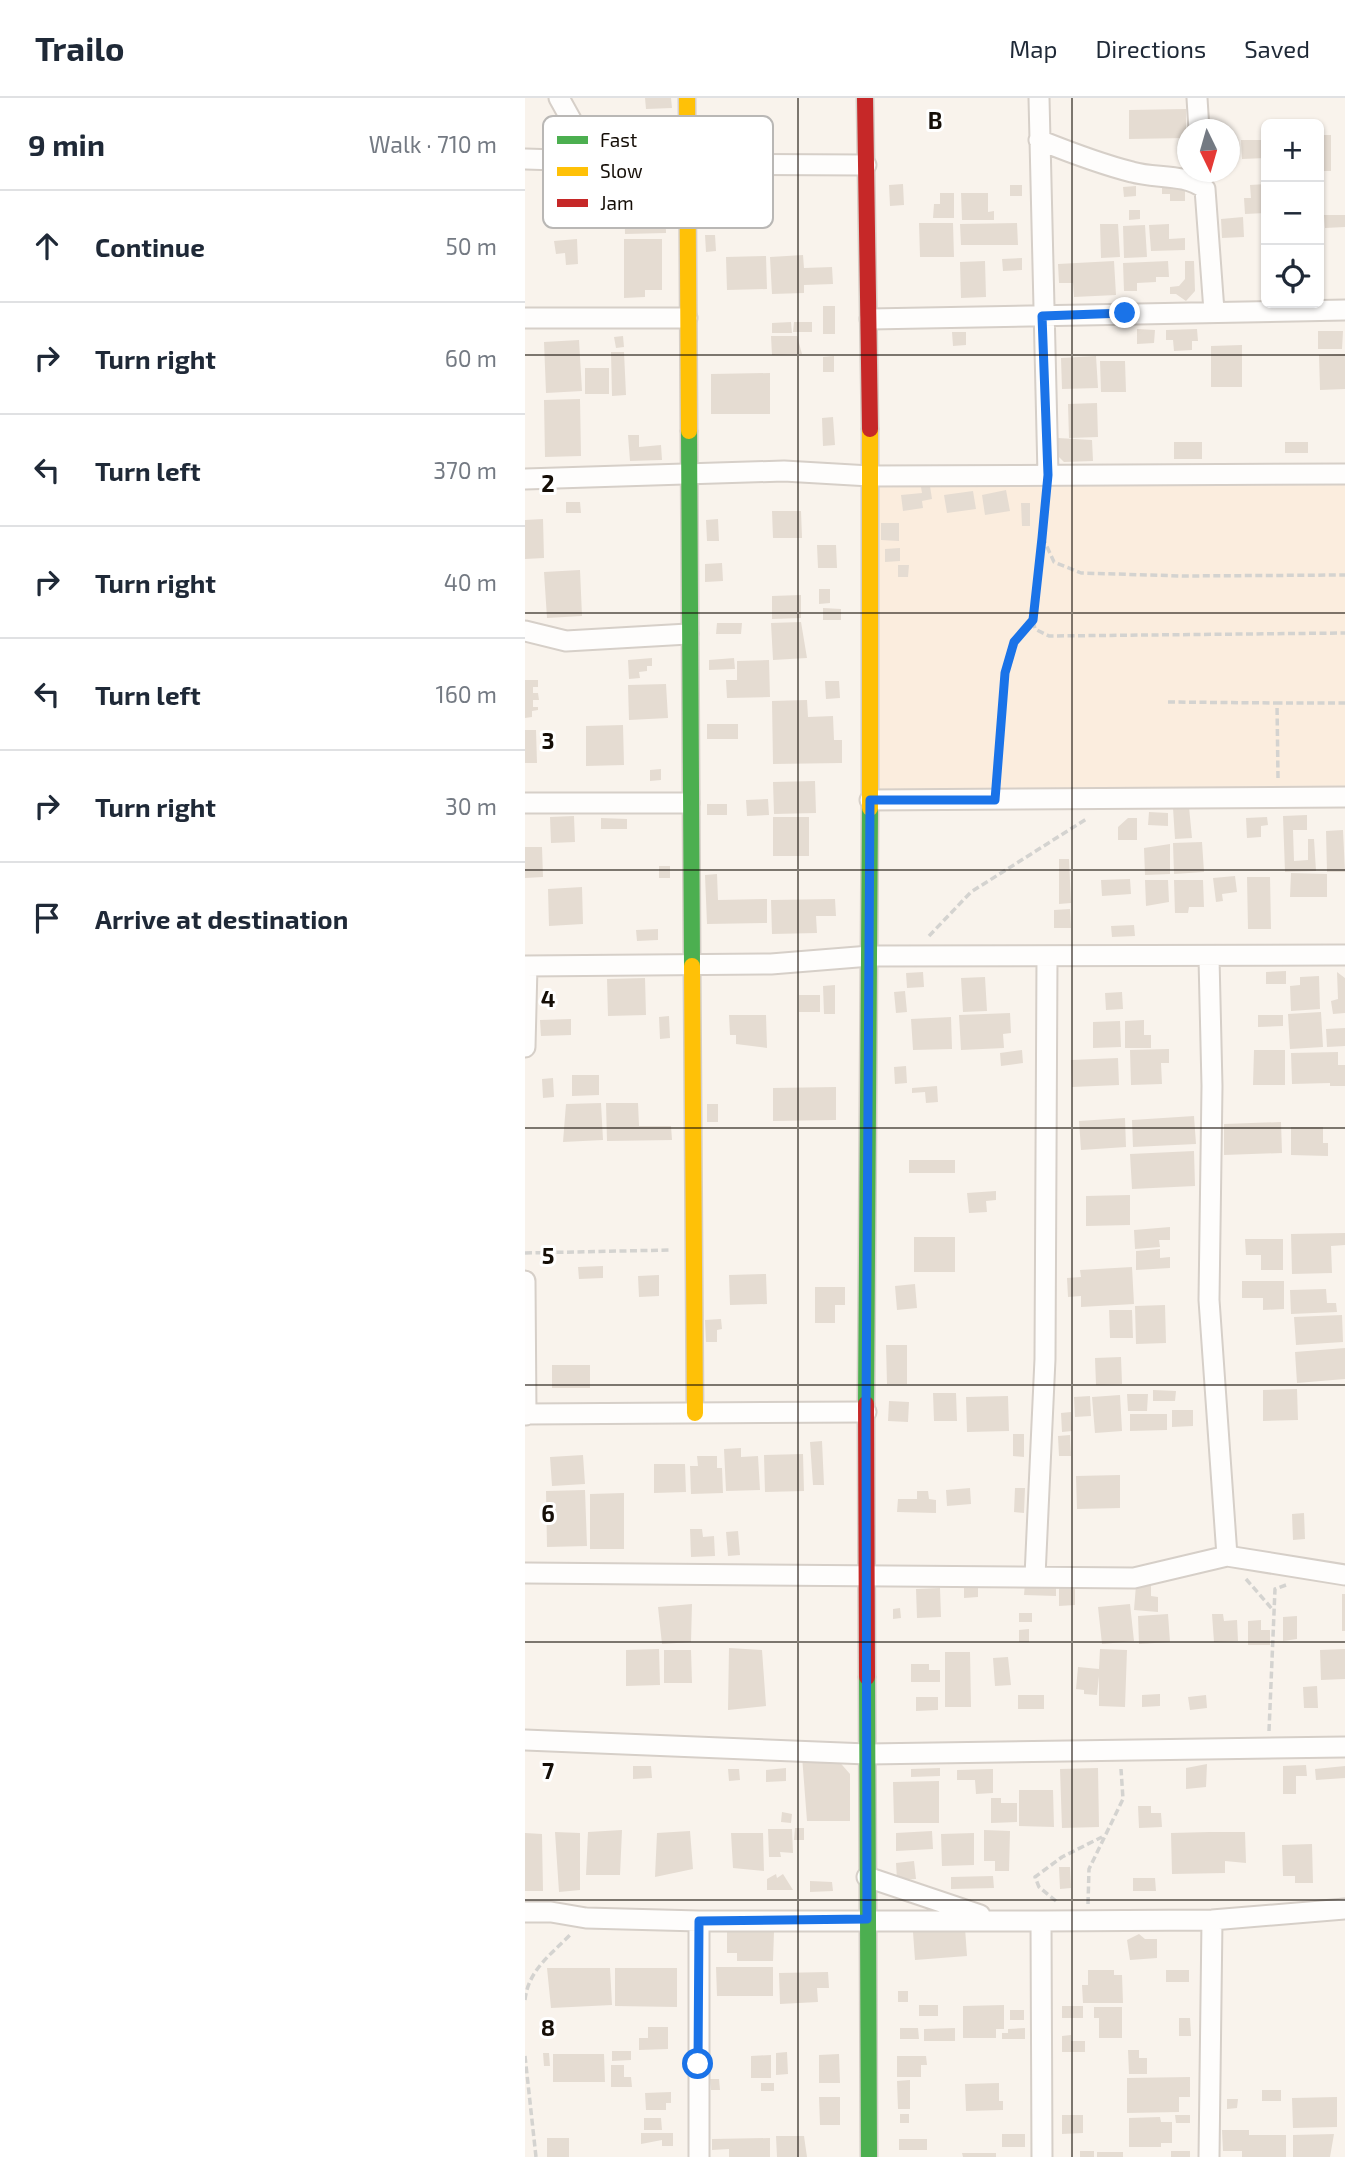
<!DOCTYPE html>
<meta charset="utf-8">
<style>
:root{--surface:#fff;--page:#f6f6f7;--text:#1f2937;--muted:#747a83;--line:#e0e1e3}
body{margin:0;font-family:"Exo 2",sans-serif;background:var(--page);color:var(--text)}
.controls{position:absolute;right:21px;top:21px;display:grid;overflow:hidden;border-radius:10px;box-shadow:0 2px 5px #0004}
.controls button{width:63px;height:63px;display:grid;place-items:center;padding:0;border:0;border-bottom:2px solid var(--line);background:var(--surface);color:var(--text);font:35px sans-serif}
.compass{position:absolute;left:652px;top:21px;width:63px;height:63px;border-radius:50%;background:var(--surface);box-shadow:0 2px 5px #0004;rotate:175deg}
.stop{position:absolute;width:21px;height:21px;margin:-16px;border:5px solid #1a73e8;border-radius:50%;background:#fff}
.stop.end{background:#1a73e8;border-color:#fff;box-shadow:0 2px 7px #0008}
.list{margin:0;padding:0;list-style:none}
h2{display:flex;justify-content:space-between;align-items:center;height:91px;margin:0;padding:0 28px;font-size:30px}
h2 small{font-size:23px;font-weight:400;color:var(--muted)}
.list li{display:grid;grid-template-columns:46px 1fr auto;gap:21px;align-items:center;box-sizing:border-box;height:112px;padding:0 28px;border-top:2px solid var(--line)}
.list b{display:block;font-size:26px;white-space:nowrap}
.list em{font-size:23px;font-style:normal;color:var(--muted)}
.icon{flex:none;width:38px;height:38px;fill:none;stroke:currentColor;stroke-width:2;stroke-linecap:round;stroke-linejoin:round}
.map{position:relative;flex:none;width:820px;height:2059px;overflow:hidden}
header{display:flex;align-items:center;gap:42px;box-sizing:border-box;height:98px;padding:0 35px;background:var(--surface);border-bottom:2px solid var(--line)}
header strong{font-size:33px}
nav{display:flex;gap:38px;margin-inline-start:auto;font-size:24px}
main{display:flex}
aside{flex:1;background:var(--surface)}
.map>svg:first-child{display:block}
.built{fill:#fbedde}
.building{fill:#e5dcd2}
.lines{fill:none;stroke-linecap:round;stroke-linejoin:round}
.street-casing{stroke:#d6cfc8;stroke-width:23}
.fast-casing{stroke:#d6cfc8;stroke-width:19}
.slow-casing{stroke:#d6cfc8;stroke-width:19}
.jam-casing{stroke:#d6cfc8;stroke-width:19}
.path{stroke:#d4d3d0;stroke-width:3.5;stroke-dasharray:7 3.5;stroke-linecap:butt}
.street{stroke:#fefdfc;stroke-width:19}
.fast{stroke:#4caf50;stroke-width:16}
.slow{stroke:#ffc107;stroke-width:16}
.jam{stroke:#c62828;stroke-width:16}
.route{stroke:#1a73e8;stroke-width:9}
.grid{fill:none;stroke:#150e07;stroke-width:2;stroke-opacity:0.55}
.key{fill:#fff;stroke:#b9b7b5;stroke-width:2}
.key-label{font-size:19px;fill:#150e07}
.grid-label{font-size:23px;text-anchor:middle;font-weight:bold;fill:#150e07;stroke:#fff;stroke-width:6;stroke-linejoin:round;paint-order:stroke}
</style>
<header>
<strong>Trailo</strong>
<nav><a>Map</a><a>Directions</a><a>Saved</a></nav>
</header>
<main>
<aside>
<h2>9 min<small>Walk · 710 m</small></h2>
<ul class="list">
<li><svg class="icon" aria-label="ahead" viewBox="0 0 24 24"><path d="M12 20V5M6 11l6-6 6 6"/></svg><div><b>Continue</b></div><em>50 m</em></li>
<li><svg class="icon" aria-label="right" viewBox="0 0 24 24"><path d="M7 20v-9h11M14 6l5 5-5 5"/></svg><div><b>Turn right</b></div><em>60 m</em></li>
<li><svg class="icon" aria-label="left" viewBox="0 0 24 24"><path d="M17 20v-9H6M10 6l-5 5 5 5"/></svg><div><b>Turn left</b></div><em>370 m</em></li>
<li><svg class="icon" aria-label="right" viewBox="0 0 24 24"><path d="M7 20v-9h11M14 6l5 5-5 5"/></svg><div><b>Turn right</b></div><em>40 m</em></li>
<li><svg class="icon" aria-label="left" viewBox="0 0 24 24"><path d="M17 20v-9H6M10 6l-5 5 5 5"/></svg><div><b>Turn left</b></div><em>160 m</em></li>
<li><svg class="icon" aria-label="right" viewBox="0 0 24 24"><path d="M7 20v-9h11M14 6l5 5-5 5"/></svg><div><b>Turn right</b></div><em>30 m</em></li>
<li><svg class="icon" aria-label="arrive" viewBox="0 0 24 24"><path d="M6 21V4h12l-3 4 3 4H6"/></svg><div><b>Arrive at destination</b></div></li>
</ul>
</aside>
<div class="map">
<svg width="820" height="2059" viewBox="0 0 820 2059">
<rect width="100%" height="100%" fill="#f9f3ec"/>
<path class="built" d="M336 371H820V690L336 693Z"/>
<path class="building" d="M120 0H146L147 10 121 11Z
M661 11V40L604 41V12Z
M794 37H806V73H794Z
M716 42H741V60L717 61Z
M794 82 799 83V112H794Z
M378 86 379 107 365 108 364 87Z
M741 86V115L720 116 719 100H726L725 87Z
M485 87H497V98H485Z
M637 87H660V103H645V96H637Z
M140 88 141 135 100 136 99 89Z
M611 88V98L599 99 598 89Z
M415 95H429V120H408L409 106H415Z
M436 95H463V114L469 113V122H437Z
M604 112H615V121L604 122Z
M799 117H820V129L800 130Z
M718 119 719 139 697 140 696 121Z
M394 125H428L429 159H395Z
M492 125 493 147H436L435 126Z
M575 126H593L595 159 576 160Z
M644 126V141L660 140V152L626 153 624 127Z
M620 127 622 159 599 160 598 128Z
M180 137H190L191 153 181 154Z
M52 141 53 166 41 167 40 155 31 156 29 143Z
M99 141H137V192H120V199L99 200Z
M278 157 279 170 307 169 308 186 279 187V195L247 196 245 159Z
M241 158 242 191 202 192 201 159Z
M497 160V172L478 173 477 161Z
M460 163 461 199 436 200 435 164Z
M589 163 591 197 549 199 548 185H534L533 166Z
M643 163 644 179H631V184L612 185V193H599L598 165Z
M660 163H669L670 193 661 203 651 196H645V189L654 188 660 181Z
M298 208H310V236H298Z
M266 224 267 235H247V225Z
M269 224H287V234H268Z
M612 231 630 232 629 245 612 246Z
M672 231 673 243H667V252L649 253 648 242H641V232Z
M793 233H818L817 251H793Z
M427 234H441V247L428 248Z
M98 238 99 249 91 250 89 239Z
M246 238H272L277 256 247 257Z
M54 242 57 293 21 295 19 244Z
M717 247V289H686V248Z
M86 254H99L101 297 87 298Z
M820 256V291L795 292 794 257Z
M309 258V274H298V259Z
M571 258 573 290 537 291 536 260Z
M575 263H600L601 294H576Z
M60 270H84V296H60Z
M245 275V316H186V276Z
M55 301 56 358 20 359 19 302Z
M572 305 573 339 544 340 543 306Z
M308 319 310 347 298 348 297 320Z
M103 337H114V349L136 347 137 362 105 363Z
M533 340 567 342 568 363 539 364 527 352Z
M649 344H677V361H649Z
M760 344H783V355H760Z
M405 388 407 401 397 403 398 410 378 413 376 397 397 395 396 389Z
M481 392 485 413 460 417 457 397Z
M448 393 451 411 422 415 419 397Z
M41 404H55L56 415H41Z
M496 405H505V428H497Z
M247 413H276L277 440H248Z
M18 421 19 460 0 461V422Z
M193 421 194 443H182L181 422Z
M356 425H374V443L356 442Z
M292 447H311L312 470H293Z
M375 450V463L360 464V451Z
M197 465 198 483 180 484V466Z
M373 467H384L383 479H373Z
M55 472 57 518 22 520 19 474Z
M294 491H305V505L294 506Z
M276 497V520L247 521V498Z
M298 510 316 511V522H298Z
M276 524 282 560 248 562 246 525Z
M192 525H217L216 536H191Z
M127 560V568H122V573L114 574 115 580 104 581 103 562Z
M209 560 210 571 184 572V562Z
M244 562 245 599 202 600 201 582H212V563Z
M0 582H13V589H8V595H13L14 602H8V609H13V612L7 613V619L0 620Z
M300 583H314L315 600 301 601Z
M141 586 143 620 104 622 103 587Z
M282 602 283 619 308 618 309 642H317V665L248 666 247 603Z
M182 626H213V641H182Z
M98 627 99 667 61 668V628Z
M0 632H11L12 665H0Z
M136 671V682L125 683V672Z
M290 683 291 715 249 716 248 684Z
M243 701 244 717 222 718 221 702Z
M182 706H202V717H182Z
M664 709 667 740 650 741 648 710Z
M624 714 643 715V728L623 727Z
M782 717V732H768L769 763 783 762V741H789L791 773 760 774 758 718Z
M49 718 50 744 26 745 25 719Z
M248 719H284V758H248Z
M742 719 743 727 736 728V739L722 740 721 720Z
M76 720 102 721V731H76Z
M603 720H612V742H593V729Z
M818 732 820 774H802L801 733Z
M677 744 679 774 649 776 648 745Z
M645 746V776L620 777 619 750Z
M0 749H17L18 779 0 780Z
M534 761H544L546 805 534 806Z
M134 768H145V780H134Z
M766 775 802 776V799H765Z
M192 776 193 802 242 801V825L182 826 180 777Z
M710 778 712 794 697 796 698 803 691 804 688 780Z
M722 779H745L746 831H723Z
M605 781 606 796 577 798 576 782Z
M620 782H643L644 804 621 808Z
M649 782H678L679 809H664L663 815H650Z
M57 789 58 826 24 828 23 791Z
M310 801 311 818H291L292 835 247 836 246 802Z
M545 811 546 830H529V812Z
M609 827 610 838 587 839 586 828Z
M133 831V842L112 843 111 832Z
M761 873V886H741V874Z
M398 874 399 889 382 890 381 875Z
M812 874 820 880V915L808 916 806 903 813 901Z
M794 878 795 911 766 913 765 888 775 887V879Z
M460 879 462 913 438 914 436 880Z
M120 880 121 917 83 918 82 881Z
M310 887V916H299L298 888Z
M380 893 382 914 371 915 369 894Z
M597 894 598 911 581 912 580 895Z
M274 897H295V914H274Z
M796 914 798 949 765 951 763 916Z
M485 915 486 935 478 936 479 950 436 952 434 917Z
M204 917H241L242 950 211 946V937H205Z
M733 917H758V928L733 929Z
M144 918 145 940 135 941 134 919Z
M426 919 427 951 388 952 386 921Z
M46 921V937L16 938 15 922Z
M619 922V937H626V950H600V923Z
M595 923 596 949 568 950V924Z
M820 930V948L802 949 801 931Z
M644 951V965H636L637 986 606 987 605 952Z
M497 952 498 965 476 968 475 955Z
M729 952H760V987H728Z
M813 954V967H820V988H805V985L767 986 766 955Z
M593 960 594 987 547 989 546 962Z
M381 968 382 985 370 986 369 969Z
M47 977H74V997L47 998Z
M28 980 29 999 18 1000 17 981Z
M412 988 413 1004 401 1005 400 994 387 995V990Z
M311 989V1022L248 1023V990Z
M76 1005 78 1042 38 1044 41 1006Z
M81 1005H113L114 1028H146L147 1042 82 1043Z
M182 1006H193V1024H182Z
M669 1018 671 1046 608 1049 607 1022Z
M600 1020 601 1049 556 1052 554 1023Z
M756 1024 757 1055 699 1057V1026Z
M766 1029H798V1045H803V1058L766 1057Z
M669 1053 670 1088 607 1091 605 1056Z
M384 1062H430V1075H384Z
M471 1093V1102L461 1103 462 1114 444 1115 442 1095Z
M605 1097V1127L561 1128V1098Z
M645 1129V1142H634L635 1149 610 1151 609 1132Z
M820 1135V1147L806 1148 807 1175 767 1176 766 1136Z
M389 1139H430V1174H389Z
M720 1141H758V1172H736V1157H721Z
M635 1151V1160L645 1159V1170L611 1172V1153Z
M78 1168V1180L54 1181 53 1169Z
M607 1169 609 1206 556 1209V1198L543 1199 542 1180 556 1179 555 1172Z
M241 1176 242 1206 205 1207 204 1177Z
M134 1177V1198L114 1199 113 1178Z
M717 1183H759V1211L738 1212V1200H717Z
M390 1186 392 1210 372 1212 370 1188Z
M290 1189H320V1207H310V1225H290Z
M801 1191 802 1205H811L812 1214 766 1216 765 1192Z
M640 1207 641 1245 611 1246 610 1208Z
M584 1212H607L608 1240H585Z
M817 1217 818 1244 771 1247 769 1219Z
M196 1221 197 1231 192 1232V1244H181L180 1222Z
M361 1247H382V1286H362Z
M820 1250V1281L772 1285 770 1254Z
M596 1259 597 1286 571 1287 570 1260Z
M27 1267H65V1290H27Z
M772 1291 773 1322 738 1323V1292Z
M628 1292 651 1293 650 1303H628Z
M408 1295H431L432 1323H409Z
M602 1296H623L622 1313H603Z
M595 1297 597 1333 570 1335 567 1299Z
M483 1298 484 1333 442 1334 441 1299Z
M565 1298 566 1318 550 1319 549 1299Z
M364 1303 384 1304 383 1324 363 1323Z
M647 1312H668V1328L647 1329Z
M546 1314 547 1333 537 1334 536 1315Z
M605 1316H642V1332L605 1333Z
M488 1336H499V1359L488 1358Z
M545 1337 546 1358H534L533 1338Z
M297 1343 299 1387H288L285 1344Z
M216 1350V1359L233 1358 235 1392 201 1393 199 1351Z
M278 1356 279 1393 240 1394 239 1357Z
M58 1357 60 1386 27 1388 25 1359Z
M172 1358H192V1370H197L198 1395 166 1396 165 1368H173Z
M129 1366H160L161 1394 129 1395Z
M595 1377V1410L552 1411 551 1378Z
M445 1390 446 1406 422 1408 421 1392Z
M490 1390H500L499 1415 489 1414Z
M60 1392 62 1448 22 1449 21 1393Z
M392 1393H403L404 1401 411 1402V1415L372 1414 373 1401H392Z
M99 1395V1451H65V1396Z
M779 1415 780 1441 768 1442 767 1416Z
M165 1431H177L178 1439 189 1438 190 1458 166 1459Z
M213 1433 215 1457 203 1458 201 1434Z
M500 1485H531V1498L499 1497Z
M439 1487H453V1499L439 1500Z
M611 1487 626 1488V1498L633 1499V1514L609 1512Z
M534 1488H550V1507L534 1508Z
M415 1490 416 1519 392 1520 391 1491Z
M817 1496H820V1533H817Z
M167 1506 166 1544 137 1546 133 1509Z
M605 1506 609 1543 577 1546 573 1509Z
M375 1510 376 1520 368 1521V1511Z
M494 1515H507V1524H494Z
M643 1516 645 1544 614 1546 613 1518Z
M687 1516H698L699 1523 712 1522 713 1543 689 1544Z
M772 1518V1541L758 1543V1519Z
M736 1522V1532H745V1547H723V1523Z
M504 1531V1544H494V1532Z
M204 1550 237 1552 241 1608 203 1612Z
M134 1551 135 1587 101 1588V1552Z
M575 1551 602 1552 600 1609 574 1608V1578L572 1597 559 1596V1592L551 1591 553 1569 574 1571Z
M820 1551V1581L796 1582 795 1552Z
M139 1552H166L167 1585H139Z
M420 1554H445L446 1609H420Z
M483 1559 486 1587 470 1588 468 1560Z
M386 1566H404V1572H415V1584H386Z
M792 1588 793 1610H779L778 1589Z
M635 1596V1608L617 1609V1597Z
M493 1597H519V1611H493Z
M681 1597 682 1610 665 1612 663 1599Z
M391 1599H413V1612L391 1613Z
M277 1658 311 1660 325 1676V1723H282Z
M682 1666 681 1689 661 1691V1670Z
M781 1667 782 1678H771V1696H758V1668Z
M108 1668H126L127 1680 108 1681Z
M820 1668V1680L791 1682 790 1671Z
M261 1670V1683L241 1684V1672Z
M415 1670V1678L386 1679V1671Z
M573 1670 574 1729 537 1730 535 1671Z
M203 1671H214L215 1682 204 1683Z
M468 1671V1695L451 1696 450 1682H432V1672Z
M414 1683V1725H369L368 1684Z
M494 1692H528L529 1729 494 1728Z
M466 1700H476V1705H492V1724L466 1725Z
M613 1708H626V1715H636L637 1729 614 1730Z
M257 1714 267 1716 266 1725 256 1724Z
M270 1730H279V1742H269Z
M243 1731H267L268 1755 255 1754 256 1759H244Z
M97 1732 95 1777H61L63 1734Z
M459 1732 485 1733 484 1773H470V1763H459Z
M165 1733 168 1771 130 1779 132 1735Z
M407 1733 408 1751 371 1753V1735Z
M30 1734 55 1735V1792L34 1794Z
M684 1734H720L721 1765 700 1763V1775L647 1776 646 1735Z
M0 1735 17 1736 18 1793H0Z
M206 1735H238L239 1773 208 1770Z
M449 1735V1767L417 1768 416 1736Z
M787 1746 788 1785H770V1778H758L757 1747Z
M389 1763 391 1781 372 1782 371 1765Z
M534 1769H545L546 1790 535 1791Z
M251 1776 252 1780 258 1776 268 1792H242V1781Z
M468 1778 469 1790 426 1791V1779Z
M608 1780H630L631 1793H608Z
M285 1783 307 1784 308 1793 285 1794Z
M440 1830 442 1858 390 1862 388 1834Z
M202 1833 249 1834 248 1863H212V1855H202Z
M614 1836 620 1841H632V1860L605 1862 602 1842Z
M191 1869H248V1898H192Z
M22 1870H85L87 1907 26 1910Z
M90 1870H152V1909L90 1908Z
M563 1872H589V1877H597L598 1905H558L557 1887H563Z
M641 1872H664V1884H641Z
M303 1874 304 1890H292L293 1904 255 1906 254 1875Z
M373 1893H383V1904H373Z
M394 1907H413V1918H394Z
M479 1907V1931H471V1940H438V1908Z
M537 1908H558V1920H537Z
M569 1909H597V1940H574V1920H569Z
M485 1912H499V1922H485Z
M654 1920H665L666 1938H654Z
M123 1929H143V1951L114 1952V1940H123Z
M375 1930H393L394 1941H375Z
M430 1930V1943H399V1931Z
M500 1930V1941H477V1935H483V1931Z
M546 1937V1943H560V1954H537V1938Z
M603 1952H614V1960H622V1976H604Z
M87 1953H106V1962L87 1963Z
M262 1954 263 1976 251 1977V1955Z
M18 1955H24L25 1968H19Z
M28 1956H79L80 1984H28Z
M314 1956 315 1985H294V1957Z
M246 1957V1980H226V1958Z
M372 1958H401L402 1967H396V1979H372Z
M86 1967H99V1979H106L107 1989H86Z
M665 1979V1999H654V2014L602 2015V1980Z
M185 1981H194L195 1992H186Z
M385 1982V2011H373L372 1983Z
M236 1985H249V1993H236Z
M474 1985V2003H478V2012L441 2013 440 1986Z
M737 1992H756V2003H737Z
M146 1994V2005H141V2012H121L120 1995Z
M294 1999H315V2027H295Z
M812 1999V2029L768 2030 767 2000Z
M702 2001H713L712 2010 702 2011Z
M375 2016H384V2025H375Z
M537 2017H558V2035L537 2036Z
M650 2017H665V2025H651Z
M635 2019 636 2024H647V2045H636V2049H604V2020Z
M119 2020H136L137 2032H119Z
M697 2032H724V2037H761V2059H717V2053H698Z
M116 2035H148V2048H137V2042L116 2046Z
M477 2036H500V2049H477Z
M809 2036 805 2059H768V2037Z
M251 2038H279L282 2059H252Z
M22 2040H44V2059H22Z
M245 2040V2059H204V2051L187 2052V2041Z
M374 2041H402V2052H374Z
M555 2053H569V2059H555Z
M646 2053H665V2059H646Z
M572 2054H598V2059H572Z
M437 2055H471V2059H438Z"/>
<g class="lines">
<g class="street-casing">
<path id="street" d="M34 0 69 63
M514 0 523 377
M672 0 674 32
M514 42C544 54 575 66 607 74 631 81 659 75 680 91L689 213
M0 61 162 66 341 67
M0 220H162
M345 221 820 212
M0 381 259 373 345 378 820 376
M0 533 41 543 163 536
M345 702 820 699
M0 705H164
M684 860 687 988 684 1202 702 1458
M0 868 246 866 345 858 820 857
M0 949 2 868
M0 1183 1 1317
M0 1316 341 1314
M0 1475 609 1480 702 1458 820 1477
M510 1478 520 1261 522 860
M0 1642 342 1656 820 1649
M342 1779 455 1817
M0 1814H26L61 1820 174 1823H516L687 1822 820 1811
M516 1823 517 2059
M174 2059V1823
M684 2059 687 1822"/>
</g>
<g class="fast-casing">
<path id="fast" d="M164 333 167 868
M341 1306 345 710
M342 1579 344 2059"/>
</g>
<g class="slow-casing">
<path id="slow" d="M162 0 164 333
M345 331V710
M167 868 170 1315"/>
</g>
<g class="jam-casing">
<path id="jam" d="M340 0 345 331
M341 1306 342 1579"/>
</g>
<path class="path" d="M521 397 518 440 529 464 556 475 657 478 820 477
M518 440 508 522 510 531 524 538 820 535
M643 604 752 605
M753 680 752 605H820
M472 683 480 575 489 544 508 522
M404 838 446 794 563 720
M0 1155 145 1152
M721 1481 748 1512
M744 1633 750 1491 761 1487
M531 1803 514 1789 510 1779 537 1759 577 1739
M563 1806 564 1771 598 1701 596 1671
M0 1902C3 1873 25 1857 45 1837
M0 1958 11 2059"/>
<use href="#street" class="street"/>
<use href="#fast" class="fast"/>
<use href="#slow" class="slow"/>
<use href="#jam" class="jam"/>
</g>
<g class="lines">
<path class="route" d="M173 1966 174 1823 342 1821 341 1314 345 702H470L480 575 489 544 508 522 517 440 523 377 517 218 600 215"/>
</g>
<path class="grid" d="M273 0V2059M547 0V2059M0 257H820M0 515H820M0 772H820M0 1030H820M0 1287H820M0 1544H820M0 1802H820"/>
<rect x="18" y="18" width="230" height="112" rx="10" class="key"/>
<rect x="32" y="38" width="31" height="8" fill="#4caf50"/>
<rect x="32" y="69" width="31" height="9" fill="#ffc107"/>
<rect x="32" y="101" width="31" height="8" fill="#c62828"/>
<g class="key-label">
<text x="75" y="49">Fast</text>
<text x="75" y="80">Slow</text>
<text x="75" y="112">Jam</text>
</g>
<g class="grid-label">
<text x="410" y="31">B</text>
<text x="23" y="394">2</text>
<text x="23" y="651">3</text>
<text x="23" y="909">4</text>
<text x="23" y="1166">5</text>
<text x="23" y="1424">6</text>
<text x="23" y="1681">7</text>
<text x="23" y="1938">8</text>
</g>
</svg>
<div class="controls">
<button>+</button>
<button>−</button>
<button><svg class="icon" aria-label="locate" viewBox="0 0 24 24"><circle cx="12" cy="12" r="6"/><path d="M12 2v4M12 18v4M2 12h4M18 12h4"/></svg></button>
</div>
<svg class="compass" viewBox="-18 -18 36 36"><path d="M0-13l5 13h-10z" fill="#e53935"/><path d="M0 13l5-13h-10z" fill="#747a83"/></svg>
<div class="stop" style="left:173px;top:1966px"></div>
<div class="stop end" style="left:600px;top:215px"></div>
</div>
</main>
